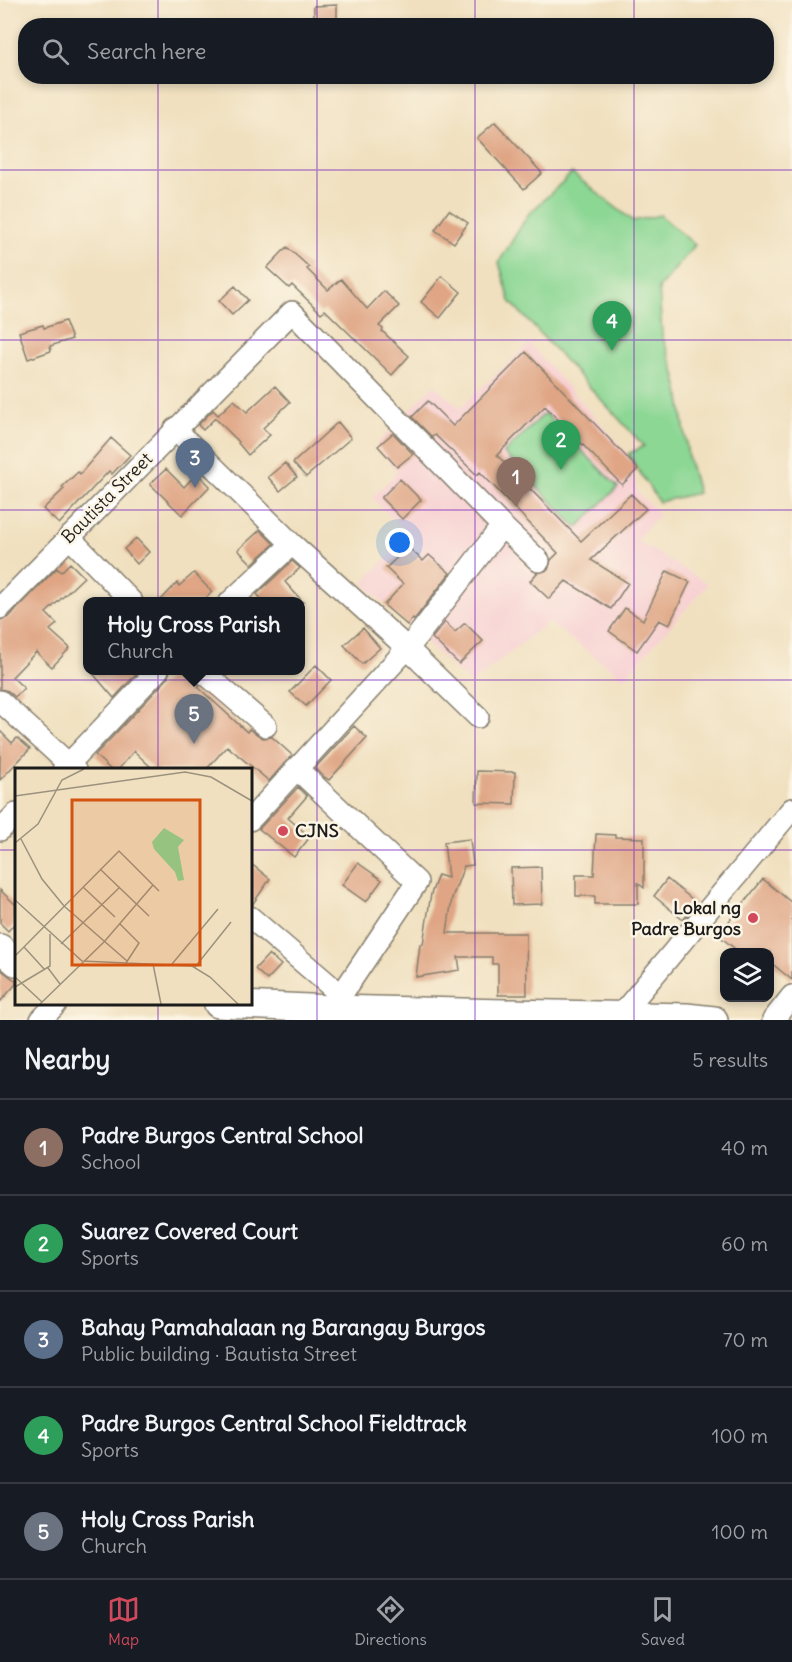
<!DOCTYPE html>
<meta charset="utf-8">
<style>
:root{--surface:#171b24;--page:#242831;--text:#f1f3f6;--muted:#9ea1a6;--line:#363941;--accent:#d1495b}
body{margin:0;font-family:Delius,sans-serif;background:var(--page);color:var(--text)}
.controls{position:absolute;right:18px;bottom:18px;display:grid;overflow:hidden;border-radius:12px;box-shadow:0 3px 9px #0003}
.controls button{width:54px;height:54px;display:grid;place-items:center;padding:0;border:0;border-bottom:2px solid var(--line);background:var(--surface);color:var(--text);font:30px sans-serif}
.you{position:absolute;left:400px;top:543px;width:21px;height:21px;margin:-15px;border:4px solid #fff;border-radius:50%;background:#1a73e8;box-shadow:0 0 0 9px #1a73e833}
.badge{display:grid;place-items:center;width:39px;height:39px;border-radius:50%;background:var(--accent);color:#fff;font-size:20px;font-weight:700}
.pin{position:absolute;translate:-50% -50px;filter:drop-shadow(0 2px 3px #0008)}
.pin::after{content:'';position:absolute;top:32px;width:21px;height:18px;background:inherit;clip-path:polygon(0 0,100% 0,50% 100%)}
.popup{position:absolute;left:83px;top:597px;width:222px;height:78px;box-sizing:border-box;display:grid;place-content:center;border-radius:12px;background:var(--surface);filter:drop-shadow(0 2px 4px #0005);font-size:20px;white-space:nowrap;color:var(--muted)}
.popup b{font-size:22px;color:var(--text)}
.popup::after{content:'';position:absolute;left:50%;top:100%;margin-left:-12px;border:12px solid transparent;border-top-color:var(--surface)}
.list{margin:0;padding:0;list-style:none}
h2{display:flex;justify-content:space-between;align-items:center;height:78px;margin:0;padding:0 24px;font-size:26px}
h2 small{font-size:20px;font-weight:400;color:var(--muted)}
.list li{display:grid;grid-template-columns:39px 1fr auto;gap:18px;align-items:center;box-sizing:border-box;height:96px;padding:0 24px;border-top:2px solid var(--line)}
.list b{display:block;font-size:22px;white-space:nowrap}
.list p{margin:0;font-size:20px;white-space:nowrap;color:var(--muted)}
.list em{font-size:20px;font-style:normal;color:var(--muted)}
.icon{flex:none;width:33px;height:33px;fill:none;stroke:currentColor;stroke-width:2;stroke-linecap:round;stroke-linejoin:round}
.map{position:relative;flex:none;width:792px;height:1020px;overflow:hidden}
.search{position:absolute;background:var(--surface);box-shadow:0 3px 9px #0003;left:18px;right:18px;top:18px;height:66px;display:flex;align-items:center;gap:15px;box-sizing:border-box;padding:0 21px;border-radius:24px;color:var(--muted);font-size:22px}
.sheet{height:558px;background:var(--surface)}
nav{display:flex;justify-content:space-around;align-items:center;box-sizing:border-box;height:84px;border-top:2px solid var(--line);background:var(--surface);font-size:16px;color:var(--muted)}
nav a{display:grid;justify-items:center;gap:3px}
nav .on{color:var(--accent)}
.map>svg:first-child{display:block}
.built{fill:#f7cfd2}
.green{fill:#8cd794;stroke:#547a58;stroke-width:1.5}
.building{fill:#dfa584}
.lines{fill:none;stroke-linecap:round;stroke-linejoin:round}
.minor-casing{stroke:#867e6e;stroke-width:24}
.major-casing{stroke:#867e6e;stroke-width:30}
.minor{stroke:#fff;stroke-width:21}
.major{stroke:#fff;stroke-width:27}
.grid{fill:none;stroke:#7b2cbf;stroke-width:1.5;stroke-opacity:0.55}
.poi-dot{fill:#d1495b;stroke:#fcf5e5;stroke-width:2}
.labels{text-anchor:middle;stroke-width:5;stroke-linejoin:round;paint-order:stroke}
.street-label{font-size:18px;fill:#1c1c1c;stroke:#fcf5e5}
.poi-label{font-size:18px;font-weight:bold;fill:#1c1c1c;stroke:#fcf5e5;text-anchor:start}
.inset-road{fill:none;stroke:#9b927e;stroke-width:1.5}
.view{fill:#d4530e;fill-opacity:0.15;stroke:#d4530e;stroke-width:3}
.inset-edge{fill:none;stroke:#1c1c1c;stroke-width:3}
</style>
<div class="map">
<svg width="792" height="1020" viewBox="0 0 792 1020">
<rect width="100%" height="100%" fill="#fcf5e5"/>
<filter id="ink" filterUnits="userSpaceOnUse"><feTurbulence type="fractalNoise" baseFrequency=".0167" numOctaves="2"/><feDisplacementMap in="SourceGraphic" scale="12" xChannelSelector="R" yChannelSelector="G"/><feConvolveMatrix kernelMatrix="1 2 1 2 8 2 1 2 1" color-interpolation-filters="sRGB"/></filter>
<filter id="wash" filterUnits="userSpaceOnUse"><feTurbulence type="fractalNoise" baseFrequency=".008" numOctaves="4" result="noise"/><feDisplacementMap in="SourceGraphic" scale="24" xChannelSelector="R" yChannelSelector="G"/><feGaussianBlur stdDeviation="1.35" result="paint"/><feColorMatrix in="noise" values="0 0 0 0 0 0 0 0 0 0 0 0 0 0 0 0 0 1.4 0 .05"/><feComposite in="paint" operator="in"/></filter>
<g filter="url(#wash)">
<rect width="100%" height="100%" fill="#f0e0bf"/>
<path class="built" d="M529 344 628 454 637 492 659 515 636 540 708 584 624 678 548 622 471 684 363 584 408 534 372 498 397 472 376 445 434 385 460 408Z"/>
<path class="green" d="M572 173 633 221 660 215 695 245 659 288 662 336 673 366 679 390 688 457 698 493 659 502 628 454 644 446 510 301 499 262 528 215Z
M545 413 618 487 577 528 504 453Z"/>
<g id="blocks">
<path class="building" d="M337 5V24H314V6Z
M495 122 542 173 524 189 477 138Z
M449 210 468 223 454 243 435 230Z
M287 247 309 267 307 269 328 290 341 279 367 309 384 291 399 306 379 326 383 329 382 331 409 356 392 375 325 310 321 313 292 285 289 288 267 268Z
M442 276 461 292 440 318 421 302Z
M235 286 248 300 232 315 219 301Z
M65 321 72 339 50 346 51 351 28 359 19 332 43 325 44 328Z
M526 352 638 469 622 485 545 406 497 455 581 541 631 494 646 509 591 560 628 583 611 609 566 581 549 599 530 581 537 573 548 570 551 560 558 553 480 472 477 475 435 435 432 437 412 417 428 401 453 426Z
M275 386 290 402 263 428 270 435 248 455 238 443 239 442 215 418 203 430 198 425 213 410 218 415 234 400 247 412Z
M338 422 351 438 306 477 293 463Z
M393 433 413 454 397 467 378 446Z
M111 438 130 455 112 474 109 471 59 524 43 509 64 489 62 487 78 472 80 474Z
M285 463 297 477 280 491 268 477Z
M166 469 184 487 197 473 210 486 182 515 150 484Z
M400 479 421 500 402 519 381 498Z
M260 530 274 544 252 564 238 550Z
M136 538 149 552 137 564 124 549Z
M408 547 423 561 429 555 450 573 414 620 413 618 407 625 384 605 403 584 386 568Z
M292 561 300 568 285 582 303 602H264L257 594Z
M70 563 84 577 46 613 57 624 50 630 70 648 52 667 36 652 12 677 24 688 15 697 8 691 0 689V620L9 617 57 568 61 572Z
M667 571 690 582 669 625 659 620 637 651 609 631 625 608 643 620Z
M194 573 212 592 202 602H159L177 583 179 586Z
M445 622 455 632 465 623 483 641 459 664 432 638Z
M363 628 380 648 362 664 344 645Z
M316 665 331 680 306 706 290 692Z
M90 670H140L114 698Z
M170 670H189L192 679 200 686 198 687 247 732 249 729 263 738 272 737 292 755 269 781 227 746 206 770H154L134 751 118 770H111L95 755 167 679Z
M354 726 367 738 329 780 324 777 315 768Z
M0 731 12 743 17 738 30 749 0 780Z
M477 771 515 772 514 804 476 803Z
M298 787 307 796 288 818 310 837 294 857 259 829Z
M596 834 615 835V837L644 838V888L638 883V904H595V896H576V875H594Z
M470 839 473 865 464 866 452 898 447 933H526L527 995H498V964H492V957H458L460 970 416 977 420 944H423L431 894 438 875 448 878 444 842Z
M250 863 270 879 252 905H250Z
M358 863 382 880 366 902 342 885Z
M541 867 542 904 512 905 511 868Z
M667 879 697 903 683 920 654 896Z
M763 879 792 903V980L770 962V952H739L718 935Z
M0 890 16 905V922L8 931 0 923Z
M269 954 281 965 267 980 255 969Z
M0 969 16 981V984L0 1002Z"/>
</g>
</g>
<g filter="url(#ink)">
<use href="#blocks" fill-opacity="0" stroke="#867e6e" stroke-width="1.5"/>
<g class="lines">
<g class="minor-casing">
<path id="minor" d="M175 429 292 544 407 648 478 717
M69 537 132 602
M230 602 292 544
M0 608 292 312 502 526 539 561
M201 670 266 726
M0 701 75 770
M296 768 417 882 332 1009
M63 770 158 670
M250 820 413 642 502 526
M0 830 16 814
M250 917 341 995
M620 1016 792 809
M41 1020 56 1004
M773 1020 792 996"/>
</g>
<g class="major-casing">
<path id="major" d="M0 948 16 962
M218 1004 332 1009 686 1017 714 1020"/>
</g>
<use href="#minor" class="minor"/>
<use href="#major" class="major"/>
</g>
</g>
<path class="grid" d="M158 0V26M317 0V26M475 0V26M634 0V26M158 76V770M317 76V1020M475 76V1020M634 76V1020M0 170H792M0 340H792M0 510H792M0 680H792M0 850H16M250 850H792M158 1004V1020"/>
<g class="poi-dot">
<circle cx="283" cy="831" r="6"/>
<circle cx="753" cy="918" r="6"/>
</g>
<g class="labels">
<g class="street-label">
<text transform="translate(107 498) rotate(-45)" y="6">Bautista Street</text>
</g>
<g class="poi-label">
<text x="295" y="837">CJNS</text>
<text x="741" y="914" text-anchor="end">Lokal ng<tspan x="741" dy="21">Padre Burgos</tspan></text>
</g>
</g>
<g transform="translate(15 768)">
<rect width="237" height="237" fill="#f0e0bf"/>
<path d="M149 60 169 72 163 79 169 112 163 113 160 104 139 81 137 74Z" fill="#8cd794"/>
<path class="inset-road" d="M0 28 170 4 196 9 237 33M6 71 27 111 49 138 112 193M0 75 23 56 47 12 69 1M85 101 134 148M68 119 100 149M0 132 67 193 177 198 195 209 223 236M105 156 124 175 111 195M46 176 104 120M9 179 30 202M0 188 104 83 144 123M138 196 146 236M157 196 203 141M180 199 216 154M33 200 45 216M0 209 27 234M0 219 35 198V166M25 236 89 174 138 117"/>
<path class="view" d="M57 32H185V197H57Z"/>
<rect width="237" height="237" class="inset-edge"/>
</g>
</svg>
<div class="controls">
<button><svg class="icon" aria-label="layers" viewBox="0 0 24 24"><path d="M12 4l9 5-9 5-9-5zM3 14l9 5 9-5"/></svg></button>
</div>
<div class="you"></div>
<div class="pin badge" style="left:516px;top:507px;background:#8d6e63">1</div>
<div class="pin badge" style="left:561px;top:470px;background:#2e9e5b">2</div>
<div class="pin badge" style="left:195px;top:488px;background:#5c6f8a">3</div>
<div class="pin badge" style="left:612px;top:351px;background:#2e9e5b">4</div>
<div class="pin badge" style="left:194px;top:744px;background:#6b7280">5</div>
<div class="popup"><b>Holy Cross Parish</b>Church</div>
<div class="search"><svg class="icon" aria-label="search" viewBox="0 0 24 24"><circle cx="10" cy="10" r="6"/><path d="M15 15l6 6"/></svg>Search here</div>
</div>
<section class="sheet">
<h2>Nearby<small>5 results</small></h2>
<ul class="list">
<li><span class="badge" style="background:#8d6e63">1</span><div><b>Padre Burgos Central School</b><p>School</p></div><em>40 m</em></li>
<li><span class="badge" style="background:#2e9e5b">2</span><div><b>Suarez Covered Court</b><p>Sports</p></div><em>60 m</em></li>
<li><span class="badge" style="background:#5c6f8a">3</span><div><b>Bahay Pamahalaan ng Barangay Burgos</b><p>Public building · Bautista Street</p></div><em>70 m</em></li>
<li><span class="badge" style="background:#2e9e5b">4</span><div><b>Padre Burgos Central School Fieldtrack</b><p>Sports</p></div><em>100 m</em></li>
<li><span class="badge" style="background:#6b7280">5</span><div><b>Holy Cross Parish</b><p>Church</p></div><em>100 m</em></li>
</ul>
</section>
<nav>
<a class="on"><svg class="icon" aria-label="map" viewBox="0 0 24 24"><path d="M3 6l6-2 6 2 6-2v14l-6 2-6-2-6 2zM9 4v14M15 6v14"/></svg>Map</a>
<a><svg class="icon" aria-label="directions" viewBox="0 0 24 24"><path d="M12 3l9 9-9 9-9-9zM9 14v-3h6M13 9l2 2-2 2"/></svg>Directions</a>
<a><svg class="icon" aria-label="saved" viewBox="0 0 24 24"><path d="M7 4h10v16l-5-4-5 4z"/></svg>Saved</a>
</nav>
